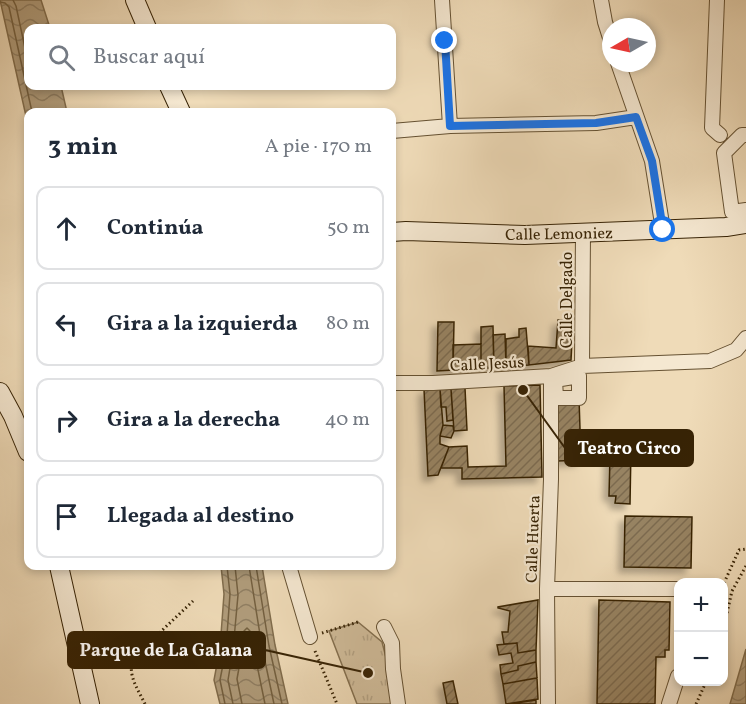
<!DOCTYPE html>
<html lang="es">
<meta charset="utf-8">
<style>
:root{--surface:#fff;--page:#f2f2f3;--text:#1f2937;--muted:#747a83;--line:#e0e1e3}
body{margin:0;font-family:Vollkorn,serif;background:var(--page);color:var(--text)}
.controls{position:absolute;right:18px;bottom:18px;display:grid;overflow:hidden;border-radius:12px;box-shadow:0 3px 9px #0003}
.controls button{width:54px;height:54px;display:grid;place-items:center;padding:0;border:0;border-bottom:2px solid var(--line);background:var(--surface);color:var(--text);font:30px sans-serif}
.compass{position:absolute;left:602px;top:18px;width:54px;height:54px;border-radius:50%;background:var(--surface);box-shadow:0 3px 9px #0003;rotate:261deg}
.stop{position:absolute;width:18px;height:18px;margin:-14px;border:4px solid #1a73e8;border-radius:50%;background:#fff}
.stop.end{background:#1a73e8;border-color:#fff;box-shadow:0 2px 6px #0008}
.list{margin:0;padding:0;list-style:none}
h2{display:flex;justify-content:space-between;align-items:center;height:78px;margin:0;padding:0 24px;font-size:26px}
h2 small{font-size:20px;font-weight:400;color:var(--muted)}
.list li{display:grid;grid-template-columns:39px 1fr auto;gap:18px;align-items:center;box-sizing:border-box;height:84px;margin:0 12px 12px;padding:0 12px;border:2px solid var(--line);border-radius:12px}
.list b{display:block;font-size:22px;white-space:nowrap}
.list em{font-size:20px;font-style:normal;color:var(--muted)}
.icon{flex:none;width:33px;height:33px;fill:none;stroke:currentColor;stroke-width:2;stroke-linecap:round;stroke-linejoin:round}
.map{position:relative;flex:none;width:746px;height:704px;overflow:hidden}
.search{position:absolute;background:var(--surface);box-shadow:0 3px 9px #0003;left:24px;top:24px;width:372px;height:66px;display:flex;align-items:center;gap:15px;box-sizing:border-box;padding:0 21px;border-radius:12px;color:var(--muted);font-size:22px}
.panel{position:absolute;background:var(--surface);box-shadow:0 3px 9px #0003;left:24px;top:108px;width:372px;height:462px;border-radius:12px}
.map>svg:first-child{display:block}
.park{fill:url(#park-tufts);stroke:#847050;stroke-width:1.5}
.water{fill:url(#water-waves);stroke:#806c4c;stroke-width:1.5}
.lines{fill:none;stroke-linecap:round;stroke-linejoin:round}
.shore{stroke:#746040;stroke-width:1.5}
.building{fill:url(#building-hatch);stroke:#372305;stroke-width:1.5;filter:url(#shadow)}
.street-casing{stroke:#655132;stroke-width:16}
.secondary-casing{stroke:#372305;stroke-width:20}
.path{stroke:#372305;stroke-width:3;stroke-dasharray:1.5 3;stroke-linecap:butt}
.street{stroke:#f5e8d1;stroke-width:14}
.secondary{stroke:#f5e8d1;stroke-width:18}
.route{stroke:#1a73e8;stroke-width:8}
.labels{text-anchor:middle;stroke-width:4.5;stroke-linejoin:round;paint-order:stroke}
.street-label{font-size:16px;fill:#372305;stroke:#f5e8d1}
.leader{fill:none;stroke:#372305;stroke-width:2}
.callout-dot{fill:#372305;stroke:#f5e8d1;stroke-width:2}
.callout{fill:#372305;stroke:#372305;stroke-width:2}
.callout-label{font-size:18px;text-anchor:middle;font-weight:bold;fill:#fff}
</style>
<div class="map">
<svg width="746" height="704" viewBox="0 0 746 704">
<defs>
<pattern id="park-tufts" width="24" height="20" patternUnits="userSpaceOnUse" patternTransform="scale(1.5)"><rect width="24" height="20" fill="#d0bc9a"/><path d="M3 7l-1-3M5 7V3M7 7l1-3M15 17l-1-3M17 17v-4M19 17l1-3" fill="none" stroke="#b3a183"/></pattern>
<pattern id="water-waves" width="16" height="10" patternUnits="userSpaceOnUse" patternTransform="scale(1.5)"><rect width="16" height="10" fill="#b09c7b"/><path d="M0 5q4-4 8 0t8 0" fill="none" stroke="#907f63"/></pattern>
<pattern id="building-hatch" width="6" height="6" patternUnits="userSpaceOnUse" patternTransform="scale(1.5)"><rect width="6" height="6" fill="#978362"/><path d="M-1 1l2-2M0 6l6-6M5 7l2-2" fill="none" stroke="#7c6b4f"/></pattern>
<filter id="shadow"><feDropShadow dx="-5.5" dy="5.5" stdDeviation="3" flood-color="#0004"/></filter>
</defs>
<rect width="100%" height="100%" fill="#efdbb8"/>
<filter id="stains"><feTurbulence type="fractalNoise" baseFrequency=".00333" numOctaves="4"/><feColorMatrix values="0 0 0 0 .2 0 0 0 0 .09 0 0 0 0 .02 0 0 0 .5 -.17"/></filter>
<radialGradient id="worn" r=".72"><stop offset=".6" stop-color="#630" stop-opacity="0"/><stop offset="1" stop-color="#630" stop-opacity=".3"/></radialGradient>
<path class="park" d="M358 622 382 642 398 704H357L329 631Z"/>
<path class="water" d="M0 0H41L50 28H28V86H61L67 112H28V125Z
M221 566H262L275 645 288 704H220L214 680 220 648 224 594Z
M746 649V704H730Z"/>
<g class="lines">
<path class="shore" d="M13 0 16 6 28 62
M0 2 5 3 9 7 32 112
M249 566 262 647 274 704
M256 566 269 646 282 704
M225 704 220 680 226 649 230 594 227 566
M233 704 228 680 233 650 238 595 235 566
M242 704 237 679 242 651 244 631 247 628 250 631 265 704"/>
</g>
<path class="building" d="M558 320 573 321 571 360 529 365 528 346 556 348Z
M438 322H454L453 370 437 371Z
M493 326 494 368H481V327Z
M526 328 529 365 506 366V339L519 337V329Z
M505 334 506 366 494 368 493 335Z
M481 344V368L453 370V345Z
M540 385 542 477 462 479V468H441L449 447 467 446 468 467 506 466 504 386Z
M465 388 467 430 454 431 451 389Z
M424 389H440L443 425 440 436V444L449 447 438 475 428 476Z
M440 389H451L453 420 447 421 446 407H441Z
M556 398H579L581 460 558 461Z
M443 425 453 426 454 431 451 438 440 436Z
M616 448H631L630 504 615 503 616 496H609L610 456H616Z
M625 516 692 517 691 568 624 567Z
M538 600 536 650 518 653 517 643 504 644 502 632H508L510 611 498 608V607Z
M599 600 670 602 669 650H665V657H656L655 704H597Z
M517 643 518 653 536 650V662L518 666V670L501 674 500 665 513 663 511 653 499 655 497 645Z
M536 662 537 678 503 684 501 674 518 670V666Z
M537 678 538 699 506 704 503 684Z
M453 681 458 704H447L443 683Z
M536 700V704H510Z"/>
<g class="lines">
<g class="street-casing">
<path id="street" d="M442 0 450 126
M601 0 605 22 611 41
M717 0 712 128 720 135
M618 63 652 161 663 230
M392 131 450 126 596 123 636 117
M746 135H742L724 153 732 212 746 210
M582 366 583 233
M579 376V398H556L555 380Z
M392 383H433L551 376 582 366 710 361 736 350 746 338
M289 566 310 637
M547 589H678
M384 627 392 643 393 669 398 704
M548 704 547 589 551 479V376
M669 704 678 676"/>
</g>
<g class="secondary-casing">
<path id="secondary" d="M135 0 147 28
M169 86 181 112
M392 232 406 231 525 235 726 227 746 224
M0 392 13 416 28 452
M59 566 90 704"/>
</g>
<path class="path" d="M724 583 739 550 746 549
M724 626 732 591 746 566
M322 633 358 622
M315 651 337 704
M145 704C138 689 127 675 133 658L193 601
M696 704 706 682"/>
<use href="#street" class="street"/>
<use href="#secondary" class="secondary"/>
</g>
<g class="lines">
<path class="route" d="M445 41 450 126 596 123 636 117 652 161 663 230"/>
</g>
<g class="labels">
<g class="street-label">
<text transform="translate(559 233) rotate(-1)" y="6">Calle Lemoniez</text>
<text transform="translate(566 300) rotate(-90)" y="6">Calle Delgado</text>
<text transform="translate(487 363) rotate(-3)" y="6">Calle Jesús</text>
<text transform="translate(532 539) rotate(-88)" y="6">Calle Huerta</text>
</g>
</g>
<path class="leader" d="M523 390L565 448M368 673L265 650"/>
<g class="callout-dot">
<circle cx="523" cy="390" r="6"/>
<circle cx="368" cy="673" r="6"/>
</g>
<g class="callout">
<rect x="565" y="430" width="128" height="36" rx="6"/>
<rect x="68" y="632" width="197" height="36" rx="6"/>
</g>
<g class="callout-label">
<text x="629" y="454">Teatro Circo</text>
<text x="166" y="656">Parque de La Galana</text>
</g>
<rect width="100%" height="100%" filter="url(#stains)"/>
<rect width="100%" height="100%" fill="url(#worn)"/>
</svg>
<div class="controls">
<button>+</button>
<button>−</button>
</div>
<svg class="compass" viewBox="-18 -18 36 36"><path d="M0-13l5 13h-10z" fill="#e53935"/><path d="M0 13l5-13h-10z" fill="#747a83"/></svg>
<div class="stop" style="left:663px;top:230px"></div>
<div class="stop end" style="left:445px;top:41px"></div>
<div class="search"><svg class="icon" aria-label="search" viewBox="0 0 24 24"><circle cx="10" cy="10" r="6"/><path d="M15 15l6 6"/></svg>Buscar aquí</div>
<section class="panel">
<h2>3 min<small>A pie · 170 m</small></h2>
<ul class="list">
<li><svg class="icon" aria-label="ahead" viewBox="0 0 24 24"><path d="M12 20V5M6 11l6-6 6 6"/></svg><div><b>Continúa</b></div><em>50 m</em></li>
<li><svg class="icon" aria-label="left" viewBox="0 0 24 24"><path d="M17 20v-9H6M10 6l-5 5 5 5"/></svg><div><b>Gira a la izquierda</b></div><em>80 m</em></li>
<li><svg class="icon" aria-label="right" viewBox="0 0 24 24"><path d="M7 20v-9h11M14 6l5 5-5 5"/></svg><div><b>Gira a la derecha</b></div><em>40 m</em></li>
<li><svg class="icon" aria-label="arrive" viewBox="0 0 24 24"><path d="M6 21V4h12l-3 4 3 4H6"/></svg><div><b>Llegada al destino</b></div></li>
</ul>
</section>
</div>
